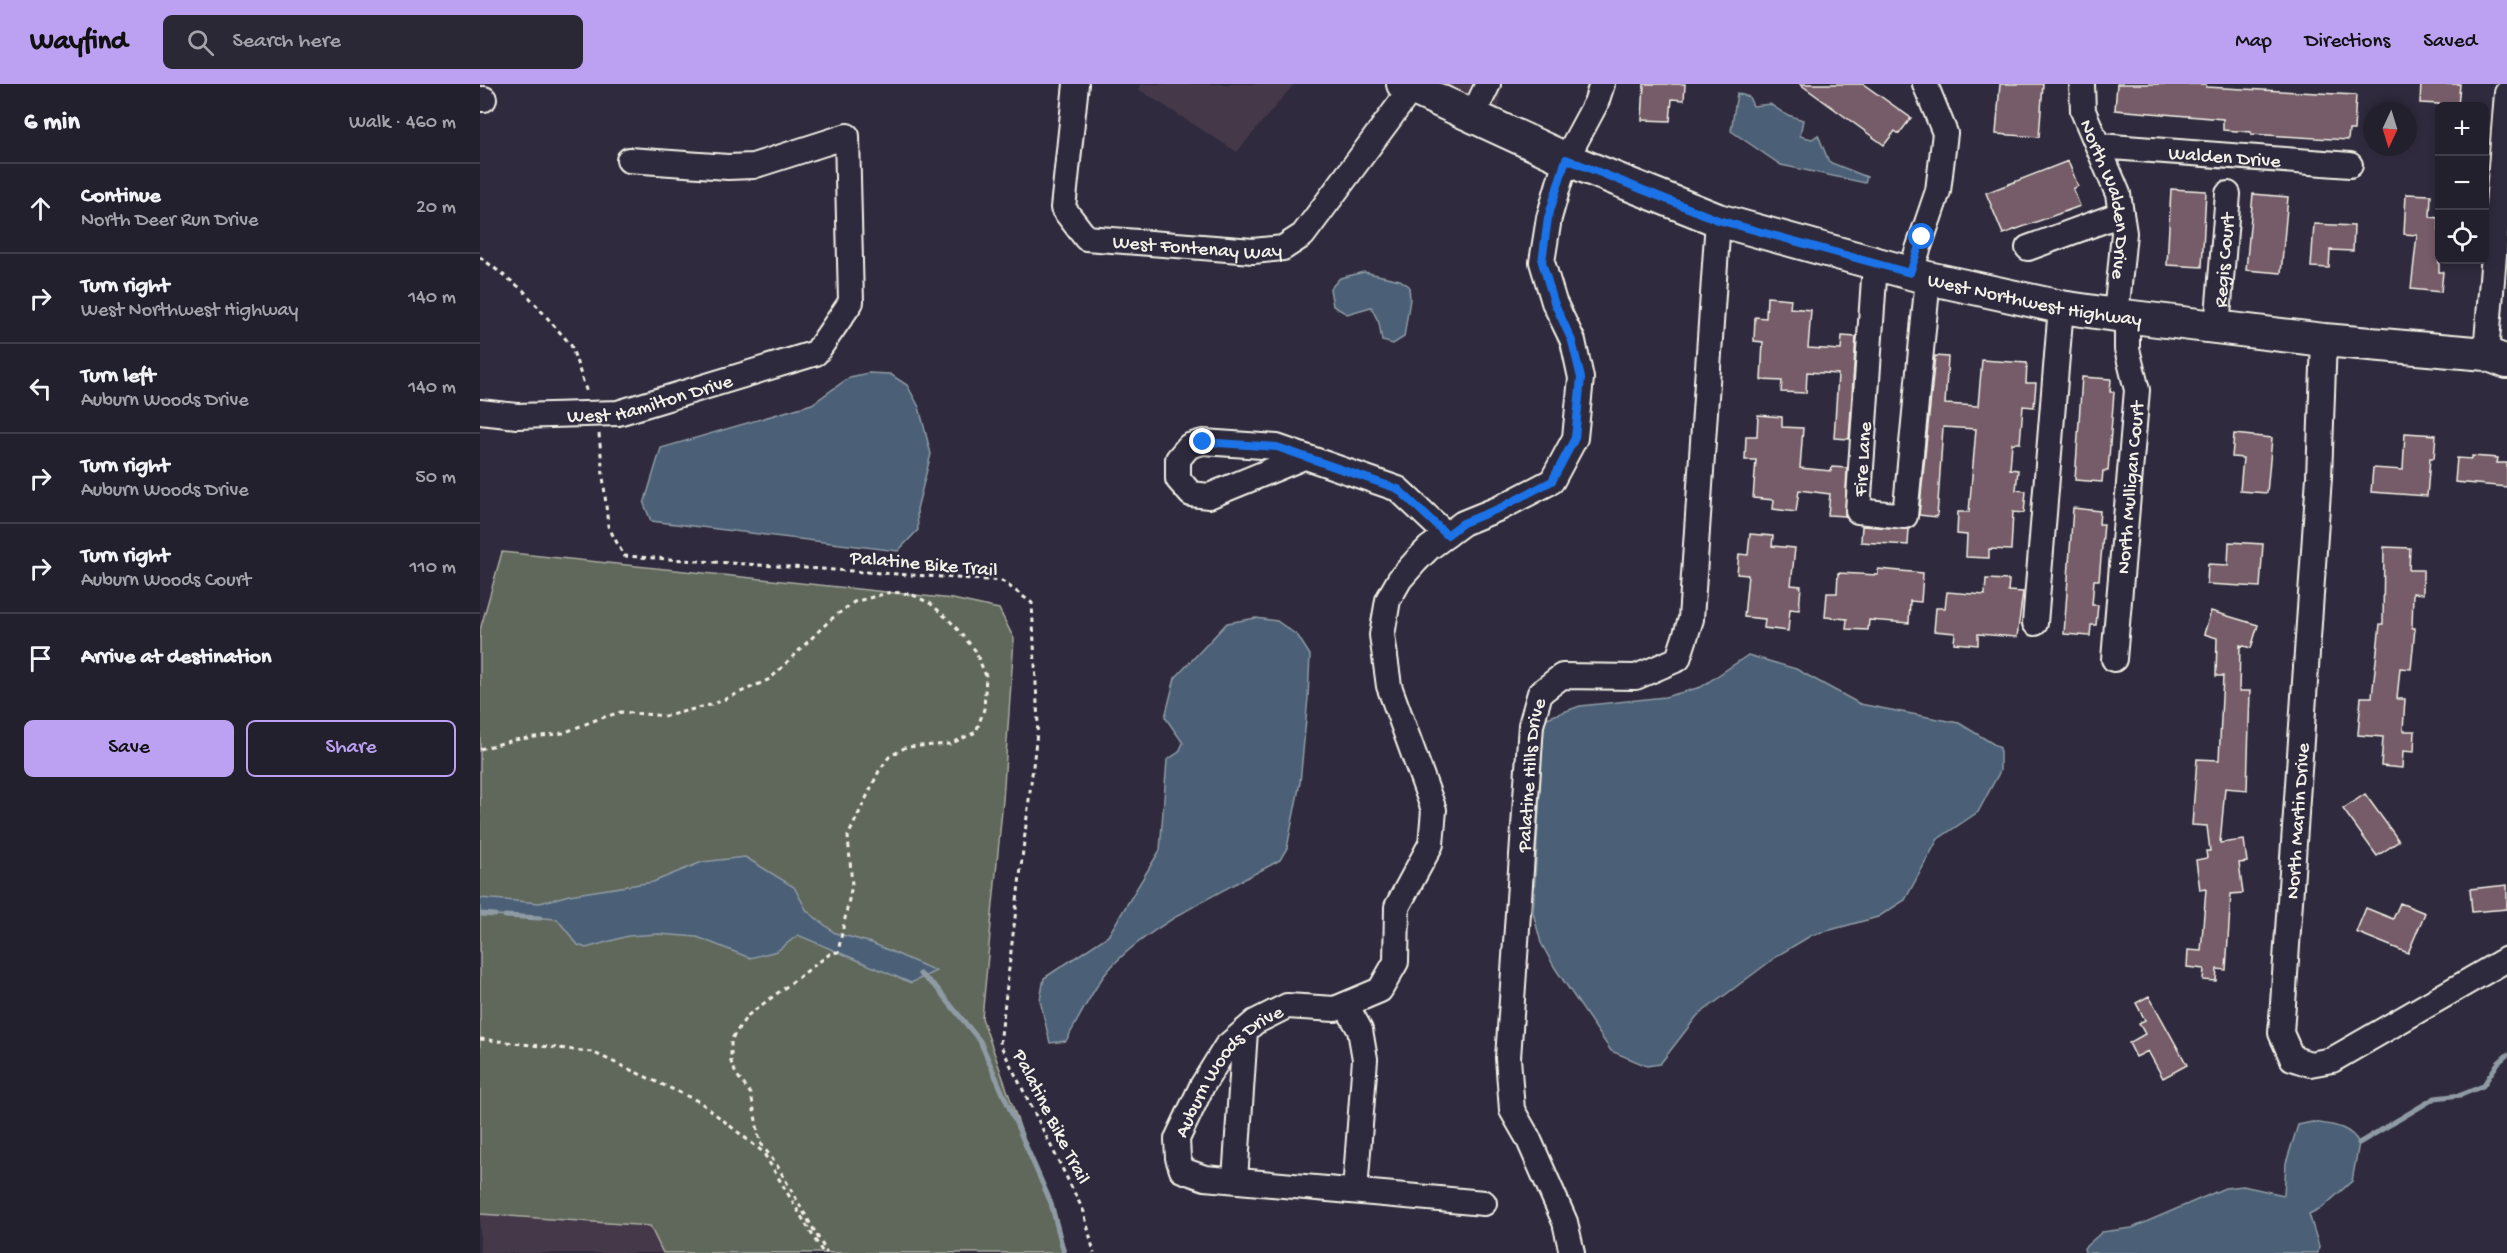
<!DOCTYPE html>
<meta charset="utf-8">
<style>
:root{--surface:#23202e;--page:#2b2836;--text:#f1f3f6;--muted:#a3a3aa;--line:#403e4a;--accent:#bca0f2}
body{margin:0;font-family:"Gochi Hand",sans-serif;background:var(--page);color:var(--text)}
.controls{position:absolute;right:18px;top:18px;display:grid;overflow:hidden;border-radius:9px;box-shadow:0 3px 9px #0003}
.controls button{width:54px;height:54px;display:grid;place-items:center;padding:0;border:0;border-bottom:2px solid var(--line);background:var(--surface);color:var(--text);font:30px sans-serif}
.compass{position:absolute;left:1883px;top:18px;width:54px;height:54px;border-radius:50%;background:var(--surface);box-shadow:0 3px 9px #0003;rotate:184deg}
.stop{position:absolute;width:18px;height:18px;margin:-14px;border:4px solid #1a73e8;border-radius:50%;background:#fff}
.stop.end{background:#1a73e8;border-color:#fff;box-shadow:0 2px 6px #0008}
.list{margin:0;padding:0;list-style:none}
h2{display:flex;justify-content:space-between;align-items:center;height:78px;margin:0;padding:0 24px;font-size:26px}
h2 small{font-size:20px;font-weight:400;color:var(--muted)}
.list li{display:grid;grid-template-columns:39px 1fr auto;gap:18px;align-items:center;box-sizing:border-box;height:90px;padding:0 24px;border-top:2px solid var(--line)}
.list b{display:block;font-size:22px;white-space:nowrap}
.list p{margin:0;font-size:20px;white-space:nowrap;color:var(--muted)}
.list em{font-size:20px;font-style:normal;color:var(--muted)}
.actions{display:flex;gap:12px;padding:18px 24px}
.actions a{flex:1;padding:14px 0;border:2px solid var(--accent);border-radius:9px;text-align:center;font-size:21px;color:var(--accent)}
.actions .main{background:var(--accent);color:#111}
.icon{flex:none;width:33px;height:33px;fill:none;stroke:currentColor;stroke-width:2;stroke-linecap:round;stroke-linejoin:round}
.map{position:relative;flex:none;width:2027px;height:1169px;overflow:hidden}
header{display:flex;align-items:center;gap:36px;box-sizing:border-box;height:84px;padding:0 30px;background:var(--accent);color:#111}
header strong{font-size:28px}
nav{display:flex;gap:33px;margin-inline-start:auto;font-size:21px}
.search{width:420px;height:54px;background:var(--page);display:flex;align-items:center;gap:15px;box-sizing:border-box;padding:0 21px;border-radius:9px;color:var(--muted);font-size:22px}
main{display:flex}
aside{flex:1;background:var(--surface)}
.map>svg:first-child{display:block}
.built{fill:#44394a}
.green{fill:#60685b;stroke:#aaaca2;stroke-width:1.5}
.water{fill:#4c6177;stroke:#8f9ba4;stroke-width:1.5}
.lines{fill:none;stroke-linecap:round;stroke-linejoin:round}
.stream{stroke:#8f9ba4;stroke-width:5}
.building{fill:#745c67;stroke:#f4f1e8;stroke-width:1.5}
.minor-casing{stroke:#f4f1e8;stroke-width:28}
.major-casing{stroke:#f4f1e8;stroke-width:36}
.path{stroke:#f4f1e8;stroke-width:3;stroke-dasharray:4.5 4.5;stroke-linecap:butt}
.minor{stroke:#2f2a3d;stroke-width:24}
.major{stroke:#2f2a3d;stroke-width:32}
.route{stroke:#1a73e8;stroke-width:8}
.labels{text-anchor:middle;stroke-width:4.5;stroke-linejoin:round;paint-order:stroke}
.street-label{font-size:20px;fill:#f4f1e8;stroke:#2f2a3d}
</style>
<header>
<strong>Wayfind</strong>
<div class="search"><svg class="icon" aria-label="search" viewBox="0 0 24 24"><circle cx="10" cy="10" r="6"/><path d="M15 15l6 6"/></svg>Search here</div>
<nav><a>Map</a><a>Directions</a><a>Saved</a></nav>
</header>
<main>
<aside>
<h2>6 min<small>Walk · 460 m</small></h2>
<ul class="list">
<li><svg class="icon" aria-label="ahead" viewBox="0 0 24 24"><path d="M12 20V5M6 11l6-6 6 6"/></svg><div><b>Continue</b><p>North Deer Run Drive</p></div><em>20 m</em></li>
<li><svg class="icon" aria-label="right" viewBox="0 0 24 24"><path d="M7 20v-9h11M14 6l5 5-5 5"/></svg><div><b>Turn right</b><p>West Northwest Highway</p></div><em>140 m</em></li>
<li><svg class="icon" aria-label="left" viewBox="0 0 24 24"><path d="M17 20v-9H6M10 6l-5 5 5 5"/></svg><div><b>Turn left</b><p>Auburn Woods Drive</p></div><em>140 m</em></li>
<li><svg class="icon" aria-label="right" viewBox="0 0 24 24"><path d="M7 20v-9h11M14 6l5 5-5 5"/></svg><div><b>Turn right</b><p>Auburn Woods Drive</p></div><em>50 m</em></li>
<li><svg class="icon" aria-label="right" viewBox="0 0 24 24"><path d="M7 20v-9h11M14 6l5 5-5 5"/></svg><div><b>Turn right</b><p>Auburn Woods Court</p></div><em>110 m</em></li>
<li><svg class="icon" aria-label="arrive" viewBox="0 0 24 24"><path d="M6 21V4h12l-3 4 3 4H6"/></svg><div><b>Arrive at destination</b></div></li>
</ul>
<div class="actions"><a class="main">Save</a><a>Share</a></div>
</aside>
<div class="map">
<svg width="2027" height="1169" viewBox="0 0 2027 1169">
<rect width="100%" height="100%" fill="#2f2a3d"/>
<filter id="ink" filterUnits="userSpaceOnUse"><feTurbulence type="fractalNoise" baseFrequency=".0167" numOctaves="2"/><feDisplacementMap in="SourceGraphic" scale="12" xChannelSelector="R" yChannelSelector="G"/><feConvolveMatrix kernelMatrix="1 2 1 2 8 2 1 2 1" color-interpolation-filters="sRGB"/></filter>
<g filter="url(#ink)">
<path class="built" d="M662 0H814L757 68 658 5Z
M923 0H1022L1017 42Z
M0 1130 170 1142 183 1169H0Z"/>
<path class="green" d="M22 468 473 515 519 525 534 555 523 716 502 934 548 1066 571 1119 584 1169H183L170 1142 0 1130V546Z"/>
<path class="water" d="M1257 9 1269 13 1273 22 1290 20 1305 30 1323 36 1320 52 1332 55 1338 51 1349 78 1387 93 1385 99 1301 81 1251 47Z
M884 188 920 196 929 202 930 215 924 253 913 260 902 257 899 239 891 223 867 230 853 222 850 205 860 194Z
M388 289 410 290 427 301 439 323 451 370 437 425 438 446 418 467 171 437 164 420 181 364 332 320 370 293Z
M776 534 797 537 818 552 830 571 828 614 820 699 807 764 800 776C748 805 658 845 623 893 609 913 598 936 586 957L570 959 560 916 564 894 628 852 680 766 687 676 699 668 703 659 685 633 695 594 747 539Z
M1268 571 1316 585 1380 620 1479 639 1520 664V687L1498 728 1458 755 1425 816 1398 833 1332 851 1300 870 1217 932 1180 980 1167 982 1131 967 1075 884 1061 859 1053 829 1064 635 1100 622 1185 613 1221 603Z
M265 773 314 803 327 827 355 849 392 859 456 887 431 899 318 851 297 867 270 874 217 853 179 850 148 852 106 864 98 861 77 835 0 830V814L60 819 89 811 173 798 222 778Z
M1832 1038C1851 1041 1869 1041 1879 1059L1872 1097 1843 1123 1829 1130 1839 1162 1838 1169H1605L1604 1164 1622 1148 1652 1144 1745 1104 1763 1102 1804 1111 1806 1079 1818 1041Z"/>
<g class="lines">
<path class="stream" d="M0 830 15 831
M25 832 60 834
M440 890 456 903 500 957 571 1119 584 1169
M1879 1059 1955 1014 1981 1011 2003 1002 2018 979 2027 971"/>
</g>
<path class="building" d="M1164 0H1205L1204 16 1192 15 1190 37 1162 36Z
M1320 0H1383L1431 34 1419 50 1415 47 1404 61Z
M1520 0H1563L1559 53 1516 50Z
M1637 0H1726V3L1876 11 1874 46H1869L1868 56 1771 50V48L1743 46V35L1635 26Z
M1941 0H1980L1978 22H1959V20L1940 19Z
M1588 77 1598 102 1593 105 1600 122 1523 150 1506 109Z
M1691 105 1726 107 1722 183 1687 181Z
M1773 110 1808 113 1801 189 1766 186Z
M1926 110 1951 111 1950 133 1959 134V188H1963L1961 208 1931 205 1937 151 1924 150Z
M1834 140 1874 142 1873 167 1850 166 1849 184 1831 183Z
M1287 213 1311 215 1310 224 1331 226 1328 264 1361 266 1362 252 1376 253 1369 355 1354 354 1358 290 1327 288 1326 309 1301 308 1302 297 1281 296 1283 258 1274 257 1275 233 1286 234Z
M1455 272 1468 273 1465 320 1498 322 1502 276 1547 279 1546 299H1556L1554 323 1543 322 1540 359H1532L1530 385 1538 386 1536 406 1546 407 1544 429 1533 428 1531 466 1509 465V474L1486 473 1487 451 1477 450 1478 428H1489L1496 345 1463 343 1457 433 1439 431Z
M1602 293 1631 295 1630 308H1634L1628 387H1623L1622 398 1595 396Z
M1278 331 1302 333V343L1323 344 1320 384 1351 387 1352 383 1367 384 1365 432 1348 431 1350 410 1319 406 1316 428 1293 425 1294 416 1273 414 1276 376H1265L1266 352H1277Z
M1925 349 1956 351 1954 374H1950L1947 412 1891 408 1893 384 1923 386Z
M1754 350 1792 354 1787 409 1760 407 1763 374 1752 373Z
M1992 372 2018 374 2017 379H2027V403L1975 398 1977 374 1992 375Z
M1593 424 1620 427 1619 440H1624L1619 496H1614L1612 521H1618L1616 541H1611L1610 552 1584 550Z
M1382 442 1429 445 1428 461 1381 458Z
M1270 450 1293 452 1292 462 1315 464 1311 501 1321 502 1319 526 1310 525 1308 547 1284 544 1285 535 1264 533 1268 491 1257 490 1259 470 1268 471Z
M1749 458 1783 460 1780 503 1727 500 1728 480 1748 481Z
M1904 463 1930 464 1929 486H1943V510L1933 509 1932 544H1935L1931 585 1920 584 1917 615H1925L1923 647H1935L1934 668 1923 667 1922 684 1901 682 1903 653 1878 651 1881 613H1892L1900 540H1903Z
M1398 485 1443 489 1441 518 1430 517 1429 539 1389 536 1388 546 1366 545 1367 535 1345 533 1347 509H1357L1358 489 1398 491Z
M1506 495 1529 496 1528 507 1543 508 1537 553 1498 550V561L1474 559 1475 549 1454 547 1456 524H1465L1467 508 1505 511Z
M1731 527 1778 541 1771 564 1760 561 1759 607H1770L1767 706 1745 704 1740 759 1764 756 1767 778 1759 779 1763 809 1751 810 1746 886 1737 885 1736 897 1723 896 1724 885 1707 883 1708 866 1721 867 1726 805 1720 806 1716 776 1727 774 1726 767H1730L1727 742 1712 741 1717 675 1739 676 1743 592H1736L1737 554 1724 550Z
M1885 710 1919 757 1897 772 1863 725Z
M2027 801V825L1992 828 1990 805Z
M1920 819 1945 829 1928 869 1876 848 1886 824 1913 835Z
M1669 912 1707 981 1683 994 1668 967 1656 973 1649 959 1665 950 1659 939 1665 936 1656 919Z"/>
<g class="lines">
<g class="minor-casing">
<g id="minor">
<path id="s1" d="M596 0 583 124 606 154 773 167 803 164 823 151 932 4"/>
<path id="s2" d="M1602 0 1603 27 1638 110 1644 149 1636 231"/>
<path d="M0 15H4"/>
<path d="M993 31 1008 0"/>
<path id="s3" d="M1619 62 1870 81"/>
<path d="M1548 164 1641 130"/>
<path d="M1395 180 1378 427 1425 432 1448 194"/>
<path d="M1430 189 1458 107 1465 49 1445 0"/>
<path id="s4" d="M1737 244 1748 110"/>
<path d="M1844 256 1839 393 1801 949 1812 974 1830 980 1852 976 2027 875"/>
<path d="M2006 270 2027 9"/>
<path id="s5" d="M0 328 37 332 138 329 336 269 371 218 367 52 273 82 248 83 149 76"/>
<path d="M824 373 729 412 711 410 698 395V375L709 362 723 358 797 363 918 405 967 451"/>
<path d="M1555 539 1581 223"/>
<path id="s6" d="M1634 575 1657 306 1647 265V232"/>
<path d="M866 921 880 946 885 975 875 1107"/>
<path d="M755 1096 765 947"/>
<path id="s7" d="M1004 1119 725 1094 702 1086 698 1074 697 1055 722 1002 746 963 775 938 807 922 855 925 900 906 916 878 917 823 951 760 954 726 909 602 902 551 908 516 920 495 936 477 949 464 983 439 1020 424 1072 397 1095 354 1101 294 1093 257 1074 218 1062 178 1069 134 1086 75 1116 19 1122 0"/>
<path id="s8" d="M1092 1169 1085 1138 1048 1054 1032 1026 1028 974 1051 641 1060 609 1082 592 1156 593 1198 575 1211 535 1238 136"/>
</g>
</g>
<g class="major-casing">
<g id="major">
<path id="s9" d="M923 0 1086 75 1238 136 1448 194 1581 223 1636 231 1844 256 2006 270 2027 278"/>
</g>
</g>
<path class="path" d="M0 173 43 206 91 261 107 309
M119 350 128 442 144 472 522 497 552 519 558 640 520 960 604 1128 614 1169
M0 665 34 656 83 649 118 635 141 628 186 632 234 620 290 595 350 536 374 518 411 508 431 510 451 520 471 538 495 566 506 592 504 625 496 648 470 660 426 663 409 673 399 687 368 752 372 801 358 868 351 869 267 932 251 956V978L256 990 271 1010 280 1058 298 1083 347 1169
M0 955 112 968 220 1018 283 1068 343 1169"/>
<use href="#minor" class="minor"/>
<use href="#major" class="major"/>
</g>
</g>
<g class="lines" filter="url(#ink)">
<path class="route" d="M723 358 797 363 918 405 967 451 983 439 1020 424 1072 397 1095 354 1101 294 1092 257 1074 218 1062 178 1068 134 1086 75 1238 136 1430 189 1442 153"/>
</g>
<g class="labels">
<g class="street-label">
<text dy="7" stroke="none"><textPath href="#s3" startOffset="126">Walden Drive</textPath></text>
<text dy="7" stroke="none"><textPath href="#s2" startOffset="120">North Walden Drive</textPath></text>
<text dy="7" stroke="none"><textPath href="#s1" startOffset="274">West Fontenay Way</textPath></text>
<text dy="7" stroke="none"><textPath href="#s4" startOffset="68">Regis Court</textPath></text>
<text dy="7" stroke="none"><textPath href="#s9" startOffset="670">West Northwest Highway</textPath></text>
<text dy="7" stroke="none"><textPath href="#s5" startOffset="172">West Hamilton Drive</textPath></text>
<text transform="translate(1381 375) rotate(-86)" y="7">Fire Lane</text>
<text dy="7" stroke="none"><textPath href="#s6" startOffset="172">North Mulligan Court</textPath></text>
<text transform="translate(444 478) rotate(5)" y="7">Palatine Bike Trail</text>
<text dy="7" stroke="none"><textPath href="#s8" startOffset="492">Palatine Hills Drive</textPath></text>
<text transform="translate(1816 737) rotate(-86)" y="7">North Martin Drive</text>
<text dy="7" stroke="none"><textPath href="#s7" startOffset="424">Auburn Woods Drive</textPath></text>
<text transform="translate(573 1032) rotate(63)" y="7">Palatine Bike Trail</text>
</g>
</g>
</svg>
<div class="controls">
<button>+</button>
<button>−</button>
<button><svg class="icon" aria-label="locate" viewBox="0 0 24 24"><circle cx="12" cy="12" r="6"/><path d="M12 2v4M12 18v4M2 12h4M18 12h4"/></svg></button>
</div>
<svg class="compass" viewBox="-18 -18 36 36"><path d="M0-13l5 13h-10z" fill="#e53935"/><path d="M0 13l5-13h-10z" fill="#a3a3aa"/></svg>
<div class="stop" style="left:1442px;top:153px"></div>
<div class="stop end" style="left:723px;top:358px"></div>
</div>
</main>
